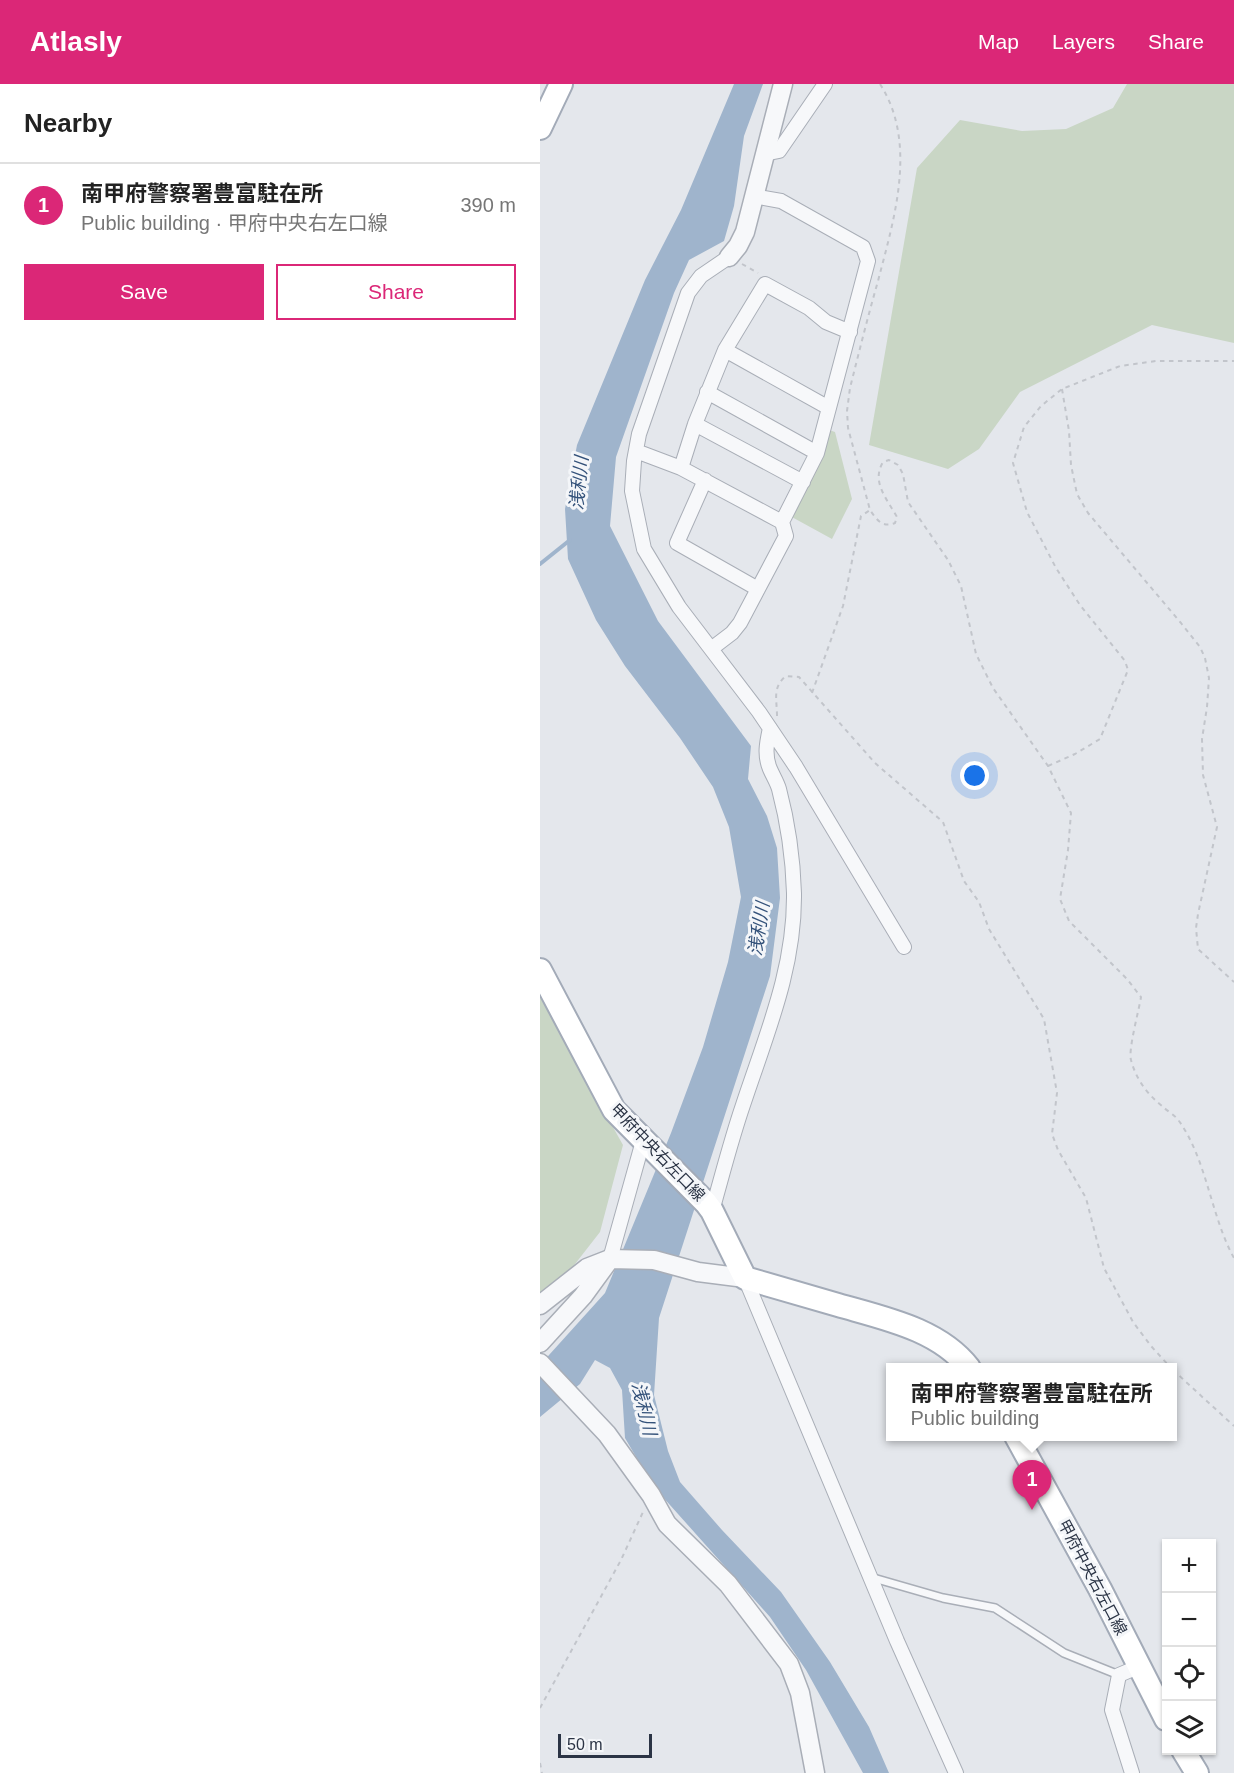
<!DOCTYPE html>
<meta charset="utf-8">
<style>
:root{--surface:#fff;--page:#f6f6f6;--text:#222;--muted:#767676;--line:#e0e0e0;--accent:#db2777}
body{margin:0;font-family:Arial,"Noto Sans JP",sans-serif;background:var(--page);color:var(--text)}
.controls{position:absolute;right:18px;bottom:18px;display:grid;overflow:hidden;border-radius:0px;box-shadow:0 2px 4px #0004}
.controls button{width:54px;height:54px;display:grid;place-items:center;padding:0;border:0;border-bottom:2px solid var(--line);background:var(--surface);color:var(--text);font:30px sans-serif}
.scale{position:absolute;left:18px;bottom:15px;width:94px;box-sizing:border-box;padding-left:6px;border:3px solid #2b3445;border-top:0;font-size:16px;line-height:21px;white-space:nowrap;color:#2b3445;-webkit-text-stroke:4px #f4f6f9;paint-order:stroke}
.you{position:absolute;left:435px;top:692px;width:21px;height:21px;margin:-15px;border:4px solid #fff;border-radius:50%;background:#1a73e8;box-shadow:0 0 0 9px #1a73e833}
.badge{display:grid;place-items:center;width:39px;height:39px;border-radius:50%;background:var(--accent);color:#fff;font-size:20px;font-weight:700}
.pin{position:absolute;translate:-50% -50px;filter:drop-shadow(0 2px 3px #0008)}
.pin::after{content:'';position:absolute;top:32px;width:21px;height:18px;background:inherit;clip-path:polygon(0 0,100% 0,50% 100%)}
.popup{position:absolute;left:346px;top:1279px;width:291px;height:78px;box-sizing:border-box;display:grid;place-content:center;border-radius:0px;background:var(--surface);filter:drop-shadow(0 2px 4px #0005);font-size:20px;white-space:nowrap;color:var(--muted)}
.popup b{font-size:22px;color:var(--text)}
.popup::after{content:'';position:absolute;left:50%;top:100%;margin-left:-12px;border:12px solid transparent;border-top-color:var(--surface)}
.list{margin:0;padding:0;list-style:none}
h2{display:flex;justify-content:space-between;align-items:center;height:78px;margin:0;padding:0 24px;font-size:26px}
h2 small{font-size:20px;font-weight:400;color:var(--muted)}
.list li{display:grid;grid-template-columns:39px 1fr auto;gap:18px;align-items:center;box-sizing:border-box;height:84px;padding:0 24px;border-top:2px solid var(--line)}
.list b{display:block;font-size:22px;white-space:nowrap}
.list p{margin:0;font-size:20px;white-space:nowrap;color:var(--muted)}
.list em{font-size:20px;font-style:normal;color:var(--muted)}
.actions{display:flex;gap:12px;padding:18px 24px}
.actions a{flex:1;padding:14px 0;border:2px solid var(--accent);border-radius:0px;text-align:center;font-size:21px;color:var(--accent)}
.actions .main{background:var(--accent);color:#fff}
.icon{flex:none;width:33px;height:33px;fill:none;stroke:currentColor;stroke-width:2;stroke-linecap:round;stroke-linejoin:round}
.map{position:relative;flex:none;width:694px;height:1689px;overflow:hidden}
header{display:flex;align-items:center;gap:36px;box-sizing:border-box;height:84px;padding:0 30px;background:var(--accent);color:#fff}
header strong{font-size:28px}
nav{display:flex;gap:33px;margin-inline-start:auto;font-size:21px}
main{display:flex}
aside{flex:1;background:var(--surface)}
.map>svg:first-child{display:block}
.green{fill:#c9d6c5}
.water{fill:#9fb4cc}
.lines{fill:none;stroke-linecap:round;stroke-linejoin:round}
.stream{stroke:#9fb4cc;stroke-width:4}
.service-casing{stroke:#a9aeb7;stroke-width:10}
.minor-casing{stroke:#a9aeb7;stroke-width:16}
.tertiary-casing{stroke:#a9aeb7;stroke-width:21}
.primary-casing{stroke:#a3abb8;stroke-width:26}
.path{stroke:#c2c5cb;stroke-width:2;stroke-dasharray:4.5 4.5;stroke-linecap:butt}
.service{stroke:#f7f8fa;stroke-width:7}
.minor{stroke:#f7f8fa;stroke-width:14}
.tertiary{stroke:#f7f8fa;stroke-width:18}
.primary{stroke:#fff;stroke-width:22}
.labels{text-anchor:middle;stroke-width:6;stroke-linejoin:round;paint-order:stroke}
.street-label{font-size:16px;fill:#2b3445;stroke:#f4f6f9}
.water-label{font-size:18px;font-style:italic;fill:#34527a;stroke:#f4f6f9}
</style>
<header>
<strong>Atlasly</strong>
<nav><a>Map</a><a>Layers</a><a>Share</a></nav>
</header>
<main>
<aside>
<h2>Nearby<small></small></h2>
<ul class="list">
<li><span class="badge">1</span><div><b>南甲府警察署豊富駐在所</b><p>Public building · 甲府中央右左口線</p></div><em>390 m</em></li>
</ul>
<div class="actions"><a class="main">Save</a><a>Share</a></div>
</aside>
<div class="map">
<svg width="694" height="1689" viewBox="0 0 694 1689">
<rect width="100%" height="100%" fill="#e4e7ec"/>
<path class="green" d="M587 0H694V259L612 241 480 308 439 365 408 385 329 361 377 84 420 36 482 47 526 45 573 24Z
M289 346 295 348 312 415 292 455 250 432Z
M0 913 83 1061 60 1148 0 1225Z"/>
<path class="water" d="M194 0H223L204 52 194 122 184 157 149 176 134 209 76 373 70 442 118 537 211 662 208 695 227 732 237 764 240 814 230 892 119 1234 114 1311 128 1367 140 1398 182 1446 241 1508 290 1578 329 1643 349 1689H323L266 1586 230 1533 113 1402 85 1354 82 1306 70 1284 55 1276 40 1300 0 1333V1281L65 1209 131 1049 163 963 188 878 201 813 189 743 173 703 140 654 85 582 56 536 28 475 25 425 37 361 105 196 141 126Z"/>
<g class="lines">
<path class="stream" d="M0 480 30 456"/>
<g class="service-casing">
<path id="service" d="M330 1493 403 1514 455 1524 524 1569 579 1591"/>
</g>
<g class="minor-casing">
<path id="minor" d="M224 70 239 67 285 0
M213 112 241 117 323 163 328 177 277 369 242 438
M189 173 161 192 148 209 99 350 94 377 92 407 104 465 139 523 219 628 256 683 364 863
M185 266 289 324
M167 308 277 369
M155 340 263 398
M96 367 141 384 242 438 246 452 200 539 192 549 171 565
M141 384 155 340 185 266 225 200 269 224 286 238 310 248
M165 396 137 459 218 505
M172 1127C182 1092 191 1056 203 1021 226 951 255 885 254 809 253 775 248 739 239 705 237 698 233 692 230 685 224 671 227 658 230 644
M70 1175 103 1057
M205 1194 357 1557 416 1689
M592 1689 572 1626 579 1591 600 1582"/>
</g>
<g class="tertiary-casing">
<path id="tertiary" d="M189 173 198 162 205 148 243 0
M0 1221 47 1184 70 1175 114 1176 158 1188 205 1194
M0 1259 43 1212 70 1175
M0 1279 67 1350 111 1411 127 1440 188 1500 249 1580 260 1609 275 1689"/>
</g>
<g class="primary-casing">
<path id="primary" d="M0 44 21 0
M0 886 74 1026 166 1119 172 1127 205 1194C236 1203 267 1212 298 1221 343 1234 399 1245 429 1284
M476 1352 560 1505 626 1635
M643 1666 657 1689"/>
</g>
<path class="path" d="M340 0C378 59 354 135 338 197 328 232 319 268 310 304L307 327 308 344 330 426C337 436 342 444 355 439L357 433C347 415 331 398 343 378L349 376 358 381 363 390 368 418 408 476 421 502 436 570 453 604 508 682 531 729 528 766 520 815 529 837 587 895 601 913C599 926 588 966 591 976 596 995 607 1010 622 1022 627 1027 635 1031 639 1037 667 1076 671 1133 694 1174
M202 180 218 189
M522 305 529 347 531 381 537 410 548 429 641 539 660 563 665 574 669 594 667 623 662 655 663 691 677 743 658 830 656 844 658 865 694 898
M272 609 303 522 321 432 330 426
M237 632C237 616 232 603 246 592L259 593 335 679 403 738 424 797 439 818 449 845 504 935 517 1009 512 1050 518 1066 546 1114 564 1184 593 1238 611 1262 631 1284
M508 682 535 670 560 655 588 586 585 577 540 521 516 484 487 428 473 379 484 343 501 322 522 305 580 282 616 277H694
M633 1286 694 1342
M0 1624 81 1476 103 1428
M0 1679 2 1689"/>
<use href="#service" class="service"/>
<use href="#minor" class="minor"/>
<use href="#tertiary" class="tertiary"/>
<use href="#primary" class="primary"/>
</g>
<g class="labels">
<g class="street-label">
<text transform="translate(118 1068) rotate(46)" y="6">甲府中央右左口線</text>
<text transform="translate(553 1493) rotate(62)" y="6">甲府中央右左口線</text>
</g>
<g class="water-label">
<text transform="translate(39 399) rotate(-84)" y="6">浅利川</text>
<text transform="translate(219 845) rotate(-81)" y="6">浅利川</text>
<text transform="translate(104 1325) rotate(77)" y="6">浅利川</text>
</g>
</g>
</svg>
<div class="controls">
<button>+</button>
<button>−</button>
<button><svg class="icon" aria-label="locate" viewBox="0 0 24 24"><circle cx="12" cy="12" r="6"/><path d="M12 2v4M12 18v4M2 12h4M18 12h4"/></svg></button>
<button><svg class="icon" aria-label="layers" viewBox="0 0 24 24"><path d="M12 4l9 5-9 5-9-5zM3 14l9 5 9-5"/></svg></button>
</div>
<div class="scale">50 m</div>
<div class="you"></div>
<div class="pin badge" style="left:492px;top:1426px">1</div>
<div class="popup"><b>南甲府警察署豊富駐在所</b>Public building</div>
</div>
</main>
